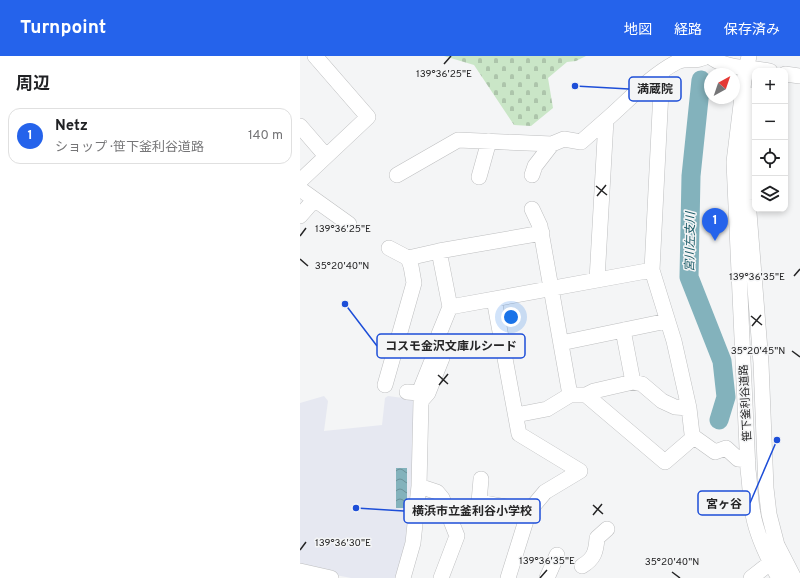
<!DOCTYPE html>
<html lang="ja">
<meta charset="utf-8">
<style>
:root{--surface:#fff;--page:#f2f2f2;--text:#202124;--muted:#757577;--line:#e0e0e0;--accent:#2563eb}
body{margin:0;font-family:Overpass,"Noto Sans JP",sans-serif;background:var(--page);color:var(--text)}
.controls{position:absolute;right:12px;top:12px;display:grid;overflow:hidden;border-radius:8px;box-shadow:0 2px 6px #0003}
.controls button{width:36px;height:36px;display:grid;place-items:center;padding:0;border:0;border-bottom:1px solid var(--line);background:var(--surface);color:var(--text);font:20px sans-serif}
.compass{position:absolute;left:404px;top:12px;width:36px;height:36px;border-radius:50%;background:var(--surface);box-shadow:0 2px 6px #0003;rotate:40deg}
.you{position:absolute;left:211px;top:261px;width:14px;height:14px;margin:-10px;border:3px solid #fff;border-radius:50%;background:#1a73e8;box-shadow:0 0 0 6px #1a73e833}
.badge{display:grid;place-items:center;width:26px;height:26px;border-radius:50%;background:var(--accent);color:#fff;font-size:13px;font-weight:700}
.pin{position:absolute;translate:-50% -33px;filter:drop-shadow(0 1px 2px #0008)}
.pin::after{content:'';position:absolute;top:21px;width:14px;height:12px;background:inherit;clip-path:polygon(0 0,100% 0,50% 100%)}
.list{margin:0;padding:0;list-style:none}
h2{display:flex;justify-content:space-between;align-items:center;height:52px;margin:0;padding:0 16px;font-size:17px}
h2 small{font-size:13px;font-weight:400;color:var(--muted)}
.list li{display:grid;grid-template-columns:26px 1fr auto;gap:12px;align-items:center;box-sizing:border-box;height:56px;margin:0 8px 8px;padding:0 8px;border:1px solid var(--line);border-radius:12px}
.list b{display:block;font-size:15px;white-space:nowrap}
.list p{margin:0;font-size:13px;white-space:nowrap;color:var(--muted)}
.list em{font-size:13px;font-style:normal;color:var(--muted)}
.icon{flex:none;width:22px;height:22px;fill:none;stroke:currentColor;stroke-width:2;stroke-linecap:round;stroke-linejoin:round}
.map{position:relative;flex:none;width:500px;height:522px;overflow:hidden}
header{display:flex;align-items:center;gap:24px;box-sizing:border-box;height:56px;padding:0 20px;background:var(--accent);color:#fff}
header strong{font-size:19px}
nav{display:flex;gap:22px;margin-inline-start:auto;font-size:14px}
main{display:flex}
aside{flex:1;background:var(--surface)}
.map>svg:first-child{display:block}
.built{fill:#e6e8f1}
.cemetery{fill:url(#cemetery-stones)}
.water{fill:url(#water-waves)}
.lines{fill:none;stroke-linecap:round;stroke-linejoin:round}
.river{stroke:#83b2bc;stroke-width:19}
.minor-casing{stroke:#bebfc0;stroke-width:16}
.minor{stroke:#fff;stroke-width:15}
.ticks{fill:none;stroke:#252526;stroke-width:1.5}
.labels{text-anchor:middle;stroke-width:3;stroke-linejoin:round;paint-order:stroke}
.street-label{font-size:11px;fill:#252526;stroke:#f4f5f6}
.water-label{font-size:12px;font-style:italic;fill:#185965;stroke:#f4f5f6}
.ticks-label{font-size:10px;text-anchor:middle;fill:#252526;stroke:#f4f5f6;stroke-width:3;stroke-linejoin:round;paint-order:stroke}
.leader{fill:none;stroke:#1d4ed8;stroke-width:1.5}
.callout-dot{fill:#1d4ed8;stroke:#f4f5f6;stroke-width:1.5}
.callout{fill:#f4f5f6;stroke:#1d4ed8;stroke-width:1.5}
.callout-label{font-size:12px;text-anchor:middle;font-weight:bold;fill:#252526}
</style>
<header>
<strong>Turnpoint</strong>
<nav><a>地図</a><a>経路</a><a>保存済み</a></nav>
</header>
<main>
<aside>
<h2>周辺<small></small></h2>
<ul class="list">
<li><span class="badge">1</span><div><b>Netz</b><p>ショップ · 笹下釜利谷道路</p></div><em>140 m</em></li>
</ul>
</aside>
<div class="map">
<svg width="500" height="522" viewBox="0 0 500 522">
<defs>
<pattern id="cemetery-stones" width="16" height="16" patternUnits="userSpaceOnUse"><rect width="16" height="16" fill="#cae6c7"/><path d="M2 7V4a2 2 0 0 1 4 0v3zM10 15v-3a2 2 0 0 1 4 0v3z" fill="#adc5ab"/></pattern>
<pattern id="water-waves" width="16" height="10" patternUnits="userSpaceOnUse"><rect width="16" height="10" fill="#83b2bc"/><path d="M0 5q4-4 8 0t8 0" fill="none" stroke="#6b9199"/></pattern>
</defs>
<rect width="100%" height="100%" fill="#f4f5f6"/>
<path class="built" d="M24 340 28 345 24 375 82 369 85 342 88 340 118 344 112 477 100 522H51L0 512V347Z"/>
<path class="cemetery" d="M144 0H286L276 5 267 6 248 22 253 52 231 70 214 69 174 9Z"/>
<path class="water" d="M96 412H107V452H96Z"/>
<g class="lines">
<path class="river" d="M401 24 391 120 389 221 422 305 426 341 419 364"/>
<g class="minor-casing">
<path id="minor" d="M410 0C421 12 454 12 470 15
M449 0 444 24 434 106 448 414C450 427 450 440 452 452 455 476 467 501 479 522
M362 15 352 214 374 285 389 352 392 378 394 381 415 396 426 392 438 403 448 404
M485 18 500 20
M455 38 447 104 448 144 461 307 466 432 469 458 477 489 494 522
M0 70 26 100
M97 119 158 84 252 88 264 83 281 86 306 64
M232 119 235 110 252 88
M179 121 189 85
M0 125 68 61 15 0
M0 133 49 168
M232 153 240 170 270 339
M0 160 14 144
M89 192 108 202 139 195 242 177
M297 224 306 64C329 44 350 20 377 6 387 1 397 7 407 0
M194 243 219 378 280 415 245 436 229 455 208 522
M150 251 352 214
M323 274 333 326
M261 287 367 265
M85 329 114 227 111 210 108 202
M107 336 119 337 135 297 139 278 150 251 139 195
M286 339 365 406 394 381
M216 359 247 353 270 339H286L294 335 333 326 342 328 362 345 375 351 389 352
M181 423 179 446 229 455
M119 430 137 436 142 442 157 480 141 522
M282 510C294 503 296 496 297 482L307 473
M0 515 31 522
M103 522 113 487 119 430 121 345 128 337 142 302
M247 522 257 499
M451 522 470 507"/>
</g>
<use href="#minor" class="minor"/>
</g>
<path class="ticks" d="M144 8 151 0M296 130 307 139M297 140 306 129M0 180 6 172M0 203 8 210M494 220 500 213M451 260 462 269M452 270 461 259M492 295 500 301M138 319 148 328M139 329 148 318M293 449 303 458M293 459 302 448M0 494 6 486M372 516 380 522M240 522 247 514"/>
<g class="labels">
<g class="street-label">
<text transform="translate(445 347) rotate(-93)" y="4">笹下釜利谷道路</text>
</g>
<g class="water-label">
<text transform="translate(390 186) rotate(-89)" y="4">宮川左支川</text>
</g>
</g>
<g class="ticks-label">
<text x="144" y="21">139°36'25"E</text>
<text x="43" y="176">139°36'25"E</text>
<text x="42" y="213">35°20'40"N</text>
<text x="457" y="224">139°36'35"E</text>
<text x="458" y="298">35°20'45"N</text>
<text x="43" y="490">139°36'30"E</text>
<text x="247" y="508">139°36'35"E</text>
<text x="372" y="509">35°20'40"N</text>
</g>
<path class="leader" d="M275 30L329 33M45 248L77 290M477 384L450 447M56 452L104 455"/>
<g class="callout-dot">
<circle cx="275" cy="30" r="4"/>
<circle cx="45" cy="248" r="4"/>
<circle cx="477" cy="384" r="4"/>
<circle cx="56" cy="452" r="4"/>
</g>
<g class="callout">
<rect x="329" y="21" width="52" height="24" rx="4"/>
<rect x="77" y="278" width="148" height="24" rx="4"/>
<rect x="398" y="435" width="52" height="24" rx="4"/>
<rect x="104" y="443" width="136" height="24" rx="4"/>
</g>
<g class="callout-label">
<text x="355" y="37">満蔵院</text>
<text x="151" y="294">コスモ金沢文庫ルシード</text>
<text x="424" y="452">宮ヶ谷</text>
<text x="172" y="459">横浜市立釜利谷小学校</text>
</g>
</svg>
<div class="controls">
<button>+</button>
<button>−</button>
<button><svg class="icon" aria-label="locate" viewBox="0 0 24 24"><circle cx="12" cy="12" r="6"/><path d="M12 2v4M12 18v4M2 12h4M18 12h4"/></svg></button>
<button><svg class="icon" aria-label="layers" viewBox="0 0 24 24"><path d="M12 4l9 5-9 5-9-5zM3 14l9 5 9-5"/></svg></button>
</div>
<svg class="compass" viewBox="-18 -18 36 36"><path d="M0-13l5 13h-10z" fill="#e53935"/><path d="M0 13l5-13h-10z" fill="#757577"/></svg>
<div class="you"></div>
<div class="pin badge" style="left:415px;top:185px">1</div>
</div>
</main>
